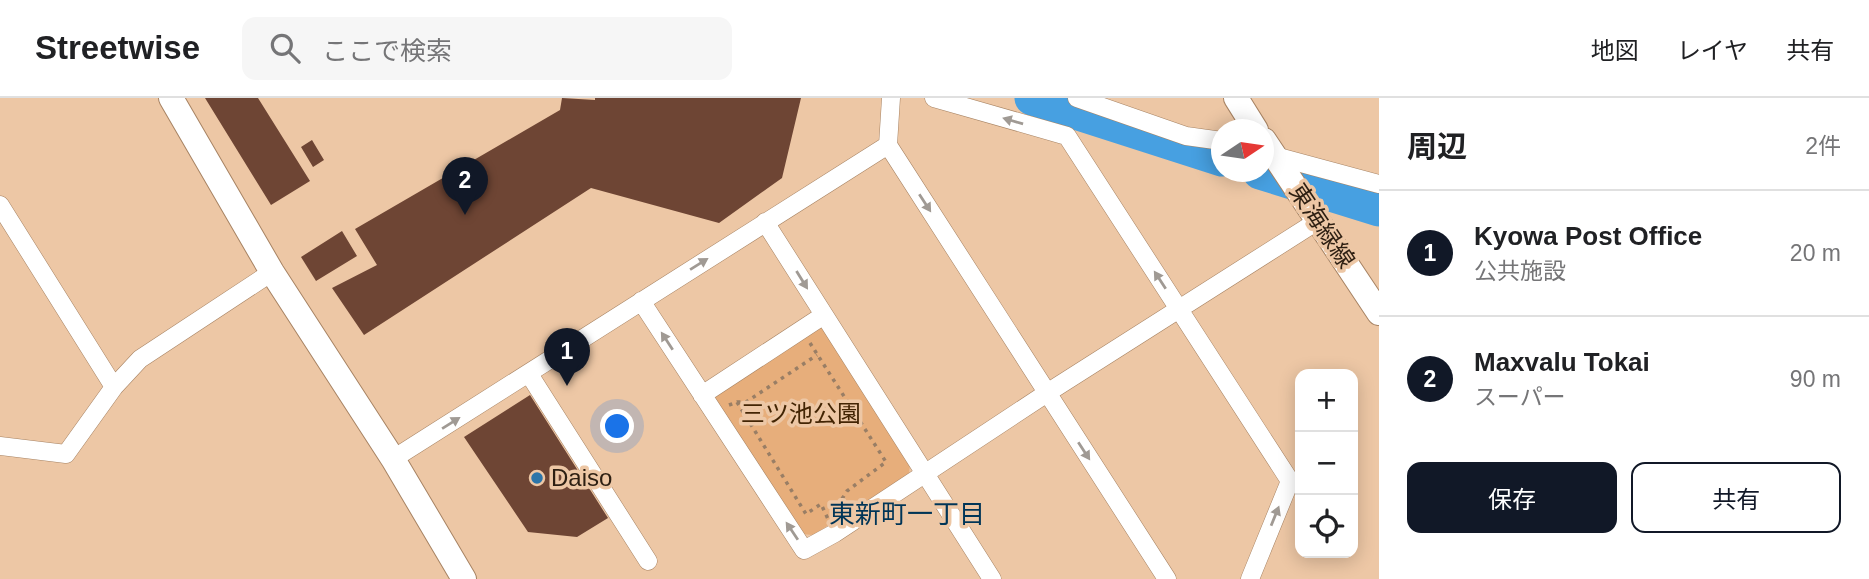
<!DOCTYPE html>
<html lang="ja">
<meta charset="utf-8">
<style>
:root{--surface:#fff;--page:#f6f6f6;--text:#202124;--muted:#757577;--line:#e0e0e0;--accent:#111827}
body{margin:0;font-family:Arial,"Noto Sans JP",sans-serif;background:var(--page);color:var(--text)}
.controls{position:absolute;right:21px;bottom:21px;display:grid;overflow:hidden;border-radius:14px;box-shadow:0 4px 18px #0003}
.controls button{width:63px;height:63px;display:grid;place-items:center;padding:0;border:0;border-bottom:2px solid var(--line);background:var(--surface);color:var(--text);font:35px sans-serif}
.compass{position:absolute;left:1211px;top:21px;width:63px;height:63px;border-radius:50%;background:var(--surface);box-shadow:0 4px 18px #0003;rotate:77deg}
.you{position:absolute;left:618px;top:329px;width:24px;height:24px;margin:-18px;border:5px solid #fff;border-radius:50%;background:#1a73e8;box-shadow:0 0 0 10px #1a73e833}
.badge{display:grid;place-items:center;width:46px;height:46px;border-radius:50%;background:var(--accent);color:#fff;font-size:23px;font-weight:700}
.pin{position:absolute;translate:-50% -58px;filter:drop-shadow(0 2px 4px #0008)}
.pin::after{content:'';position:absolute;top:37px;width:24px;height:21px;background:inherit;clip-path:polygon(0 0,100% 0,50% 100%)}
.list{margin:0;padding:0;list-style:none}
h2{display:flex;justify-content:space-between;align-items:center;height:91px;margin:0;padding:0 28px;font-size:30px}
h2 small{font-size:23px;font-weight:400;color:var(--muted)}
.list li{display:grid;grid-template-columns:46px 1fr auto;gap:21px;align-items:center;box-sizing:border-box;height:126px;padding:0 28px;border-top:2px solid var(--line)}
.list b{display:block;font-size:26px;white-space:nowrap}
.list p{margin:0;font-size:23px;white-space:nowrap;color:var(--muted)}
.list em{font-size:23px;font-style:normal;color:var(--muted)}
.actions{display:flex;gap:14px;padding:21px 28px}
.actions a{flex:1;padding:16px 0;border:2px solid var(--accent);border-radius:14px;text-align:center;font-size:24px;color:var(--accent)}
.actions .main{background:var(--accent);color:#fff}
.icon{flex:none;width:38px;height:38px;fill:none;stroke:currentColor;stroke-width:2;stroke-linecap:round;stroke-linejoin:round}
.map{position:relative;flex:none;width:1379px;height:481px;overflow:hidden}
header{display:flex;align-items:center;gap:42px;box-sizing:border-box;height:98px;padding:0 35px;background:var(--surface);border-bottom:2px solid var(--line)}
header strong{font-size:33px}
nav{display:flex;gap:38px;margin-inline-start:auto;font-size:24px}
.search{width:490px;height:63px;background:var(--page);display:flex;align-items:center;gap:18px;box-sizing:border-box;padding:0 24px;border-radius:14px;color:var(--muted);font-size:26px}
main{display:flex}
aside{flex:1;background:var(--surface)}
.map>svg:first-child{display:block}
.green{fill:#e7ae7b}
.lines{fill:none;stroke-linecap:round;stroke-linejoin:round}
.river{stroke:#47a0e1;stroke-width:35}
.building{fill:#6e4534}
.street-casing{stroke:#a78363;stroke-width:19}
.secondary-casing{stroke:#a78363;stroke-width:26}
.path{stroke:#997e65;stroke-width:3.5;stroke-dasharray:3.5 5;stroke-linecap:butt}
.street{stroke:#fff;stroke-width:18}
.secondary{stroke:#fff;stroke-width:24}
.oneway{fill:#a09a94}
.poi-dot{fill:#2c75a9;stroke:#edc7a5;stroke-width:2.5}
.labels{text-anchor:middle;stroke-width:7;stroke-linejoin:round;paint-order:stroke}
.street-label{font-size:24px;fill:#2d1f12;stroke:#edc7a5}
.park-label{font-size:24px;fill:#432504;stroke:#edc7a5}
.poi-label{font-size:24px;fill:#2d1f12;stroke:#edc7a5;text-anchor:start}
.neighbourhood-label{font-size:26px;fill:#003557;stroke:#edc7a5}
</style>
<header>
<strong>Streetwise</strong>
<div class="search"><svg class="icon" aria-label="search" viewBox="0 0 24 24"><circle cx="10" cy="10" r="6"/><path d="M15 15l6 6"/></svg>ここで検索</div>
<nav><a>地図</a><a>レイヤ</a><a>共有</a></nav>
</header>
<main>
<div class="map">
<svg width="1379" height="481" viewBox="0 0 1379 481">
<rect width="100%" height="100%" fill="#edc7a5"/>
<path class="green" d="M811 230H824L910 366 909 376 813 437 801 436 715 302 717 292Z"/>
<g class="lines">
<path class="river" d="M1032 0 1222 61
M1260 74 1379 111"/>
</g>
<path class="building" d="M205 0H258L310 83 271 107Z
M562 0 595 2V0H801L782 80 719 125 591 90 364 237 332 190 377 167 355 131 560 12Z
M312 42 324 62 313 69 301 49Z
M342 133 357 158 316 183 301 159Z
M530 297 608 420 577 439 528 434 464 339Z"/>
<g class="lines">
<g class="street-casing">
<path id="street" d="M891 0 888 47 1167 481
M934 0 1067 38 1290 383 1250 481
M1077 0 1186 38 1222 43
M1271 57 1379 86
M0 107 114 289
M765 124 992 481
M641 203 804 452 835 435 1047 295 1319 122
M529 276 648 463
M702 297 824 217
M0 348 66 356 114 289 140 261 272 174
M393 361 888 47"/>
</g>
<g class="secondary-casing">
<path id="secondary" d="M171 0 272 174 393 361 464 481
M1236 0 1256 32
M1264 42 1379 215"/>
</g>
<path class="path" d="M810 245 886 364 847 393 835 412
M737 304 806 416 821 406 828 421
M729 307 737 304H746L817 257"/>
<use href="#street" class="street"/>
<use href="#secondary" class="secondary"/>
</g>
<defs><path id="oneway-solid" d="M-6-.8H1V-3.2L6.5 0L1 3.2V.8H-6Z" transform="scale(1.75)"/></defs>
<g class="oneway">
<use href="#oneway-solid" transform="translate(1013 23) rotate(-164)"/>
<use href="#oneway-solid" transform="translate(925 105) rotate(57)"/>
<use href="#oneway-solid" transform="translate(699 166) rotate(-32)"/>
<use href="#oneway-solid" transform="translate(802 182) rotate(58)"/>
<use href="#oneway-solid" transform="translate(1160 182) rotate(-123)"/>
<use href="#oneway-solid" transform="translate(667 243) rotate(-123)"/>
<use href="#oneway-solid" transform="translate(451 325) rotate(-32)"/>
<use href="#oneway-solid" transform="translate(1084 353) rotate(57)"/>
<use href="#oneway-solid" transform="translate(1275 418) rotate(-68)"/>
<use href="#oneway-solid" transform="translate(792 433) rotate(-124)"/>
</g>
<circle class="poi-dot" cx="537" cy="380" r="7"/>
<g class="labels">
<g class="street-label">
<text transform="translate(1322 128) rotate(56)" y="8">東海緑線</text>
</g>
<g class="park-label">
<text x="801" y="324">三ツ池公園</text>
</g>
<g class="poi-label">
<text x="551" y="388">Daiso</text>
</g>
<g class="neighbourhood-label">
<text x="907" y="425">東新町一丁目</text>
</g>
</g>
</svg>
<div class="controls">
<button>+</button>
<button>−</button>
<button><svg class="icon" aria-label="locate" viewBox="0 0 24 24"><circle cx="12" cy="12" r="6"/><path d="M12 2v4M12 18v4M2 12h4M18 12h4"/></svg></button>
</div>
<svg class="compass" viewBox="-18 -18 36 36"><path d="M0-13l5 13h-10z" fill="#e53935"/><path d="M0 13l5-13h-10z" fill="#757577"/></svg>
<div class="you"></div>
<div class="pin badge" style="left:567px;top:288px">1</div>
<div class="pin badge" style="left:465px;top:117px">2</div>
</div>
<aside>
<h2>周辺<small>2件</small></h2>
<ul class="list">
<li><span class="badge">1</span><div><b>Kyowa Post Office</b><p>公共施設</p></div><em>20 m</em></li>
<li><span class="badge">2</span><div><b>Maxvalu Tokai</b><p>スーパー</p></div><em>90 m</em></li>
</ul>
<div class="actions"><a class="main">保存</a><a>共有</a></div>
</aside>
</main>
